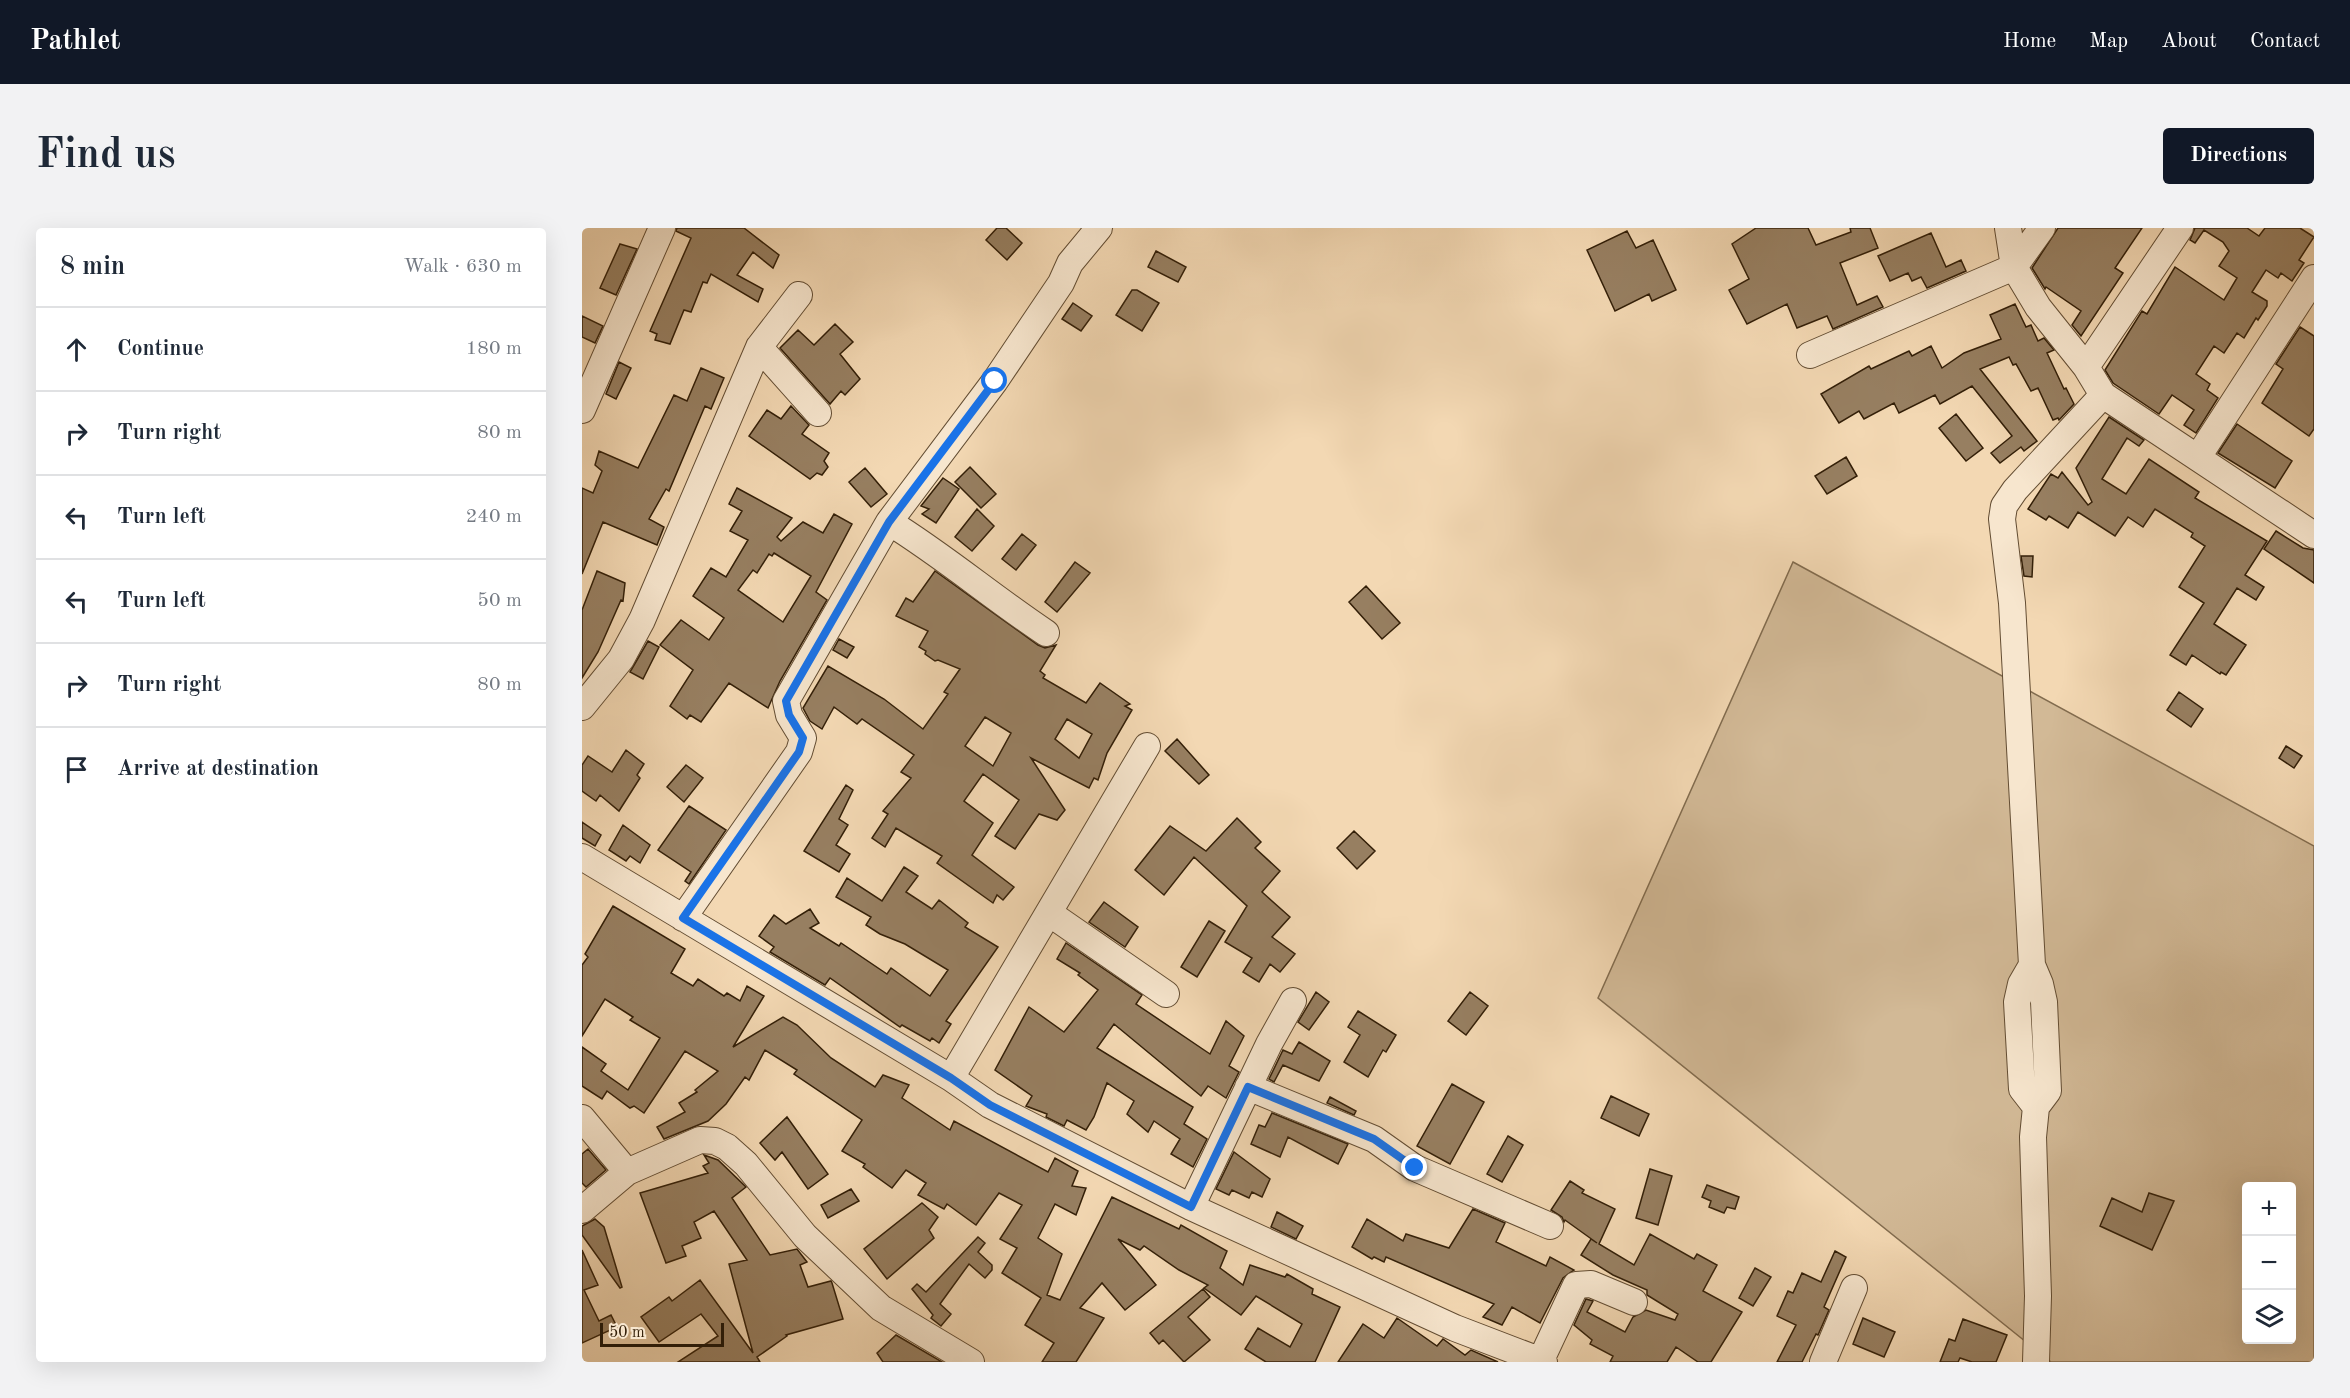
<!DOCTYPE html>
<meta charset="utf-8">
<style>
:root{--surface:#fff;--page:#f2f2f3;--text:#1f2937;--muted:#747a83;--line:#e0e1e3;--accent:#111827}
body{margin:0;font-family:"Old Standard TT",serif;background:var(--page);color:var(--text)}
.controls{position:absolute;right:18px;bottom:18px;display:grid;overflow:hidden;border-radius:6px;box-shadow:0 6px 24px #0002}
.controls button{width:54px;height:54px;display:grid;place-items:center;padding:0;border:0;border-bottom:2px solid var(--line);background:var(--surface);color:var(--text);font:30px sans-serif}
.scale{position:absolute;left:18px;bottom:15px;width:124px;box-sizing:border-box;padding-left:6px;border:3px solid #331f08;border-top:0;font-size:16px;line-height:21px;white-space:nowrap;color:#331f08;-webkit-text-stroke:4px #f7e6ce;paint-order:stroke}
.stop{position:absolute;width:18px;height:18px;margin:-14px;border:4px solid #1a73e8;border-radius:50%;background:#fff}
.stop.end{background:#1a73e8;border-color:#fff;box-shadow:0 2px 6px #0008}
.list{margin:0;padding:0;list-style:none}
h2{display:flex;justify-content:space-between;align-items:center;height:78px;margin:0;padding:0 24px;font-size:26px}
h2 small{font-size:20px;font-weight:400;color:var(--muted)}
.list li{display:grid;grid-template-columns:39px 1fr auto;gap:18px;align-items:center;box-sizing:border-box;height:84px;padding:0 24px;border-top:2px solid var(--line)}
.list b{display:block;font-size:22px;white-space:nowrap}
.list em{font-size:20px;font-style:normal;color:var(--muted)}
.icon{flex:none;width:33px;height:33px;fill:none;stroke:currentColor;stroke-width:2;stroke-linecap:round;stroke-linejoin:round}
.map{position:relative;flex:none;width:1732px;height:1134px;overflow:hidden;border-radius:6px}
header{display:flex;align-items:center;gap:36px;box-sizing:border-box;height:84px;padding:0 30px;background:var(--accent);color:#fff}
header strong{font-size:28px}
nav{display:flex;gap:33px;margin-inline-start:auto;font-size:21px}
.intro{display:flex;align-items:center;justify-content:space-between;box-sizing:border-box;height:144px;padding:0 36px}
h1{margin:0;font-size:42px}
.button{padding:15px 27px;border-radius:6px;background:var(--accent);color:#fff;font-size:21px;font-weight:700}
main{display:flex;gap:36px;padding:0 36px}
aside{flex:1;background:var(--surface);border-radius:6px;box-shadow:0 6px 24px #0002}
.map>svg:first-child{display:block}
.green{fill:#d2b996;stroke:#826c4f;stroke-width:1.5;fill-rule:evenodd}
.building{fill:#977f61;stroke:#331f08;stroke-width:1.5;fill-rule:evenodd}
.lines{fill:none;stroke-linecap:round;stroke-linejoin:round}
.minor-casing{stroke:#634d33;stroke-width:28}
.minor{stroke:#f7e6ce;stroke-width:26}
.route{stroke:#1a73e8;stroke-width:8}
</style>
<header>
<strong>Pathlet</strong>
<nav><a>Home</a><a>Map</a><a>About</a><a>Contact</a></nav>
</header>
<div class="intro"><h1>Find us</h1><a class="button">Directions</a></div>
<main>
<aside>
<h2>8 min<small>Walk · 630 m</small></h2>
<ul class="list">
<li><svg class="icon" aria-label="ahead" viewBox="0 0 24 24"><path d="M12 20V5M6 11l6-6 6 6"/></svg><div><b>Continue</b></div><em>180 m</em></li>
<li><svg class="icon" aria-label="right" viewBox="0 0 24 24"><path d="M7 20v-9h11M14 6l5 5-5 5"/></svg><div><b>Turn right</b></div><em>80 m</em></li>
<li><svg class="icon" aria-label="left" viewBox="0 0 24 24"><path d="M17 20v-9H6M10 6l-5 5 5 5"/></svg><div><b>Turn left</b></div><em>240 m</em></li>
<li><svg class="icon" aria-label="left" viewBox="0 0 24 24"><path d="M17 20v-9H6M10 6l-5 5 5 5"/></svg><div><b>Turn left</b></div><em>50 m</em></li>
<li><svg class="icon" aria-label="right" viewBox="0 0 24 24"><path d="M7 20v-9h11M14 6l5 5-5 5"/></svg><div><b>Turn right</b></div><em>80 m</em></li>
<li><svg class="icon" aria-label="arrive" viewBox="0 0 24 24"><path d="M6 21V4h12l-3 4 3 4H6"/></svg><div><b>Arrive at destination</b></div></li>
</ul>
</aside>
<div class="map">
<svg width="1732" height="1134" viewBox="0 0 1732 1134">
<rect width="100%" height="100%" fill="#f3d8b3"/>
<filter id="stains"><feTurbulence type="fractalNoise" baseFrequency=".00333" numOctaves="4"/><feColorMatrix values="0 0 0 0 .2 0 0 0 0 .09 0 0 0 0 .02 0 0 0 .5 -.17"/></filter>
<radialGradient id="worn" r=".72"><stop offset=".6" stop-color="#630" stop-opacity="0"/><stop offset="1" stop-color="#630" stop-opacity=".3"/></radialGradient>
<path class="green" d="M1211 334 1732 618V1134H1469L1016 770ZM1664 958H1710V1112H1664Z"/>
<path class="building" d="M95 0H162L197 27 191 40 171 24 155 47 181 61 176 74 129 46 125 55 121 54 109 84 102 82 88 116 73 112 75 106 68 103 109 10 94 3Z
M415 0H424L440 15 425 32 404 12Z
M1174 0H1226L1234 17 1269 4 1268 0H1288L1296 20 1258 35 1275 77 1295 68 1301 79 1251 101 1245 88 1215 100 1205 76 1165 96 1147 62 1167 51 1150 16Z
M1476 0H1560L1533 40 1541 45 1499 108 1490 97 1499 83 1464 59 1463 61 1450 40Z
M1613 0H1665L1677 8 1683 0H1718L1732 9 1717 32 1722 35 1710 53 1699 45 1696 50 1684 42 1670 64 1685 73V78L1676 92 1674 90 1662 110 1655 105 1642 125 1632 118 1614 146 1628 156 1625 162 1636 170 1614 205 1602 197 1612 182 1590 167 1577 186 1531 155 1523 142 1560 83 1565 86 1593 39 1642 72 1655 50 1637 38 1647 23 1641 14 1622 2 1613 15 1608 12Z
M1045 3 1054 20 1071 12 1094 62 1070 73 1067 66 1033 83 1005 22Z
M1349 5 1364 39 1379 32 1384 43 1345 60 1339 49 1330 53 1326 45 1308 53 1296 28Z
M38 16 55 21 34 67 18 60Z
M574 23 604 39 596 54 566 39Z
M550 62H555L577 75 560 103 534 87Z
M491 75 510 88 499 103 480 91Z
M1433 76 1444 99 1449 97 1456 113 1462 110 1472 122 1465 125 1482 161 1484 160 1492 176 1477 192 1476 190 1471 192 1456 160 1449 163 1434 136 1431 137 1427 129 1398 141 1455 213 1442 223 1439 219 1418 235 1409 225 1430 208 1390 158 1358 176 1353 167 1317 185 1312 175 1282 191 1277 183 1257 195 1239 166 1287 138 1289 141 1327 123 1330 128 1349 118 1360 140 1382 125 1419 111 1408 87Z
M0 88 21 98 13 115 0 109Z
M253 96 271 114 258 126 278 151 263 167 259 163 248 176 198 120 216 102 232 117Z
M1718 99 1732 108V201L1727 208 1680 175 1701 141 1694 136Z
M37 134 49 140 34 171 24 166Z
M119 140 142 150 129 181 123 178 87 263 84 261 67 291 82 299 75 317 21 294 0 346V260L11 265 20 243 13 237 17 223 56 240 92 167 105 173Z
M209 178 227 197 220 206 247 225 242 233 246 239 240 247 235 245 228 251 167 208 185 182 199 191Z
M1374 186 1401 220 1384 233 1357 200Z
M1527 189 1562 212 1557 218 1545 210 1520 251 1544 266 1567 231 1617 264 1613 270 1685 313 1663 347 1682 359 1674 372 1655 360 1632 396 1664 417 1644 447 1639 444 1638 446 1610 427 1604 437 1588 427 1622 375 1597 359 1623 318 1609 309 1611 305 1573 281 1561 299 1546 289 1533 308 1496 284 1486 300 1467 288 1464 292 1446 281 1469 246 1476 250 1480 244 1506 277 1510 274 1494 240Z
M1655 196 1710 233 1693 260 1636 225Z
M1264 229 1275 248 1245 266 1233 248Z
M388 239 414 266 399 280 373 254Z
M283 240 305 266 289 279 267 254Z
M361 250 377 261 354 295 340 286 347 281 339 278Z
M155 260 210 290 195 309 199 313 221 294 241 305 252 286 270 296 234 364 245 372 198 453 186 480 147 455 119 494 108 487 105 491 88 478 111 442 78 417 99 392 127 412 142 390 111 368 129 340 144 349 166 312 148 303 160 283 147 276ZM192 325 229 348 201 394 156 362 171 342 175 345 187 326 190 328Z
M395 281 412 298 390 323 373 309Z
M1694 303 1721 320 1732 322V355L1682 321Z
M440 306 454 317 434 342 420 331Z
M1439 328H1451L1450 349 1442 348Z
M493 334 508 345 475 384 463 374Z
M15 343 43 355 41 373 39 372 16 424 0 450V382Z
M353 343 456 417 463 420 474 417 458 443 463 447 461 450 504 475 518 455 548 476 543 478 550 482 525 525 516 552 512 550 507 560 449 530 483 582 475 592 457 586 433 621 413 608 437 572 401 546 382 573 411 595 390 627 432 659 421 672 415 667 411 675 355 635 360 628 314 600 303 619 290 610 306 586 301 583 329 550 319 544 332 527 280 491 275 496 252 479 240 501 228 493 221 480 246 438 302 471 341 501 366 466 362 464 378 441 356 432 353 433 343 426 344 423 337 419 346 403 314 388 324 370 331 374ZM403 489 429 505 411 538 383 518ZM485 491 510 506 497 530 473 511Z
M784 358 818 395 800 411 767 374Z
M257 411 272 419 265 430 251 422Z
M66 413 77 419 61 451 48 444Z
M1597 464 1621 481 1609 499 1585 482Z
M595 511 627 547 617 556 583 523Z
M1704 518 1720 528 1712 540 1697 530Z
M44 522 62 536 55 547 58 550 37 583 18 567 14 573 0 563V537L6 528 30 544Z
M104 537 121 550 102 574 85 559Z
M264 557 271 562 257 591 266 597 254 617 268 626 257 644 222 623Z
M107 578 144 602 107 656 103 653 109 644 76 622Z
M655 590 679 614 673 620 698 643 680 664 708 689 690 709 713 726 698 744 688 736 677 754 661 744 670 730 643 714 665 678 612 629 582 667 553 642 588 598 624 623Z
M0 594 19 607 13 618 0 610Z
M41 597 68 617 58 635 48 628 44 633 27 622Z
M772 603 793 623 775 641 755 620Z
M322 639 336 648 324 664 350 681 357 672 386 695 383 699 416 719 364 793 369 796 357 815 350 810 348 813 320 797 318 799 248 750 243 757 188 724 192 719 177 708 192 687 204 696 228 681 237 695 228 700 257 718 259 715 305 746 309 740 348 768 366 742 323 716 298 706 284 697 289 689 254 669 265 650 300 673Z
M522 674 556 699 543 719 507 694Z
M31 678 103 721 89 745 111 758 116 751 142 768 145 765 158 773 165 758 182 768 151 819 201 789 215 797 249 830 293 859 301 847 327 857 320 870 368 902 372 893 466 944 473 930 496 943 490 958 504 960 494 987 473 976 456 1010 480 1026 465 1067 478 1072 530 969 597 1001 599 997 645 1023 638 1040 661 1057 668 1037 703 1049 705 1046 731 1061 730 1066 758 1079 733 1134H684L663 1121 676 1100 708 1119 720 1096 674 1068 659 1087 622 1060 626 1057 597 1042 562 1018 558 1022 536 1011 574 1057 543 1082 520 1055 498 1080 522 1090 494 1134H460L472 1115 443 1097 459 1070 420 1045 435 1020 418 1011 440 977 417 965 394 997 365 976 362 981 336 967 344 955 324 942 310 960 281 939 283 936 260 923 280 892 212 846 215 842 183 822 167 852 163 849 144 876 126 893 82 911 75 899 103 884 97 875 115 864 113 862 136 843 103 823 62 885 52 878 48 880 25 863 20 871 0 858V819L24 836 19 843 46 862 78 810 48 792 51 789 23 771 0 808V737L6 729 3 726Z
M627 693 643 703 615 749 599 739Z
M484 715 560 767 554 776 628 826 644 793 662 808 647 838 657 844 644 870 626 858 619 868 532 796 515 820 611 879 602 896 625 911 611 939 589 926 598 911 572 893 566 904 545 886 552 873 525 855 512 889 504 902 485 892 482 898 464 889 465 886 444 878 450 868 413 842 447 779 482 804 516 762 496 747 498 745 475 731Z
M734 764 747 774 727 802 716 794Z
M888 764 906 778 884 807 866 793Z
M776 783 814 807 804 824 801 822 786 849 762 834 778 807 766 799Z
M717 814 748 833 737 853 701 837 692 854 687 851 701 822 710 826Z
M870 856 902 874 868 936 835 918Z
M1029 868 1067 886 1057 908 1019 890Z
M748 869 774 883 772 887 745 875Z
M690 885 766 916 756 936 706 909 698 929 669 916 677 897 683 899Z
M205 889 246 946 226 961 200 924 193 932 178 915Z
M926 908 941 917 920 954 905 946Z
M6 921 24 942 4 959 0 955V926Z
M652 924 688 951 680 969 670 964 667 970 650 962 647 967 634 961Z
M122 927 136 932 164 959 150 970 188 1027 215 1021 225 1034 218 1037 226 1059 249 1053 250 1055 261 1091 204 1107 205 1108 175 1129 178 1134H96L136 1108 119 1086 77 1114 59 1089 87 1069 90 1073 118 1052 171 1125 147 1036 165 1032 132 983 112 994 119 1010 100 1018 104 1028 84 1035 58 965 126 945 121 938 127 935Z
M1068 941 1090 948 1076 997 1054 990Z
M988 953 1002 962 1000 965 1033 981 1017 1016 1052 1037 1068 1006 1112 1031 1115 1026 1135 1037 1121 1063 1160 1084 1129 1134H1116L1094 1119 1085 1134H1028L1031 1128 1008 1116 1010 1112 992 1097 1004 1071 1011 1073 1005 1084 1043 1104 1051 1089 1064 1082 1093 1092 1096 1086 1065 1067V1062L1031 1047 999 1027 1009 1011 1015 1015 983 992 982 994 980 989 969 982Z
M1125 957 1157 969 1153 981 1145 979 1142 985 1127 979 1129 973 1120 969Z
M269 961 277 973 246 990 239 977Z
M1567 965 1592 973 1570 1022 1518 998 1530 970 1560 984Z
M340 975 356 989 347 1002 352 1010 305 1051 282 1021Z
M891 981 923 995 914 1014 964 1038 968 1029 992 1042 981 1050 958 1095 930 1079 920 1097 901 1089 912 1076 804 1029 802 1034 792 1029 790 1031 770 1019 785 991 821 1013 824 1006 867 1020Z
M695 984 721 998 714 1011 689 999Z
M13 991 22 999 40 1059 38 1060 0 1007V998Z
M396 1009 403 1015 396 1024 410 1037V1042L403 1050 387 1036 358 1076 369 1086 359 1098 349 1090 351 1087 330 1061 335 1056 344 1064Z
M0 1022 16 1057 2 1062 17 1093 29 1087 35 1099 0 1115Z
M1253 1023 1264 1029 1242 1079 1247 1082 1236 1107 1234 1106 1220 1134H1195L1214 1097 1195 1088 1206 1063 1211 1065 1220 1045 1239 1054Z
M1173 1040 1189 1049 1171 1078 1157 1070Z
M621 1061 628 1069 606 1089 628 1112 602 1134 581 1112 577 1116 568 1105Z
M815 1090 855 1118 861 1111 883 1127 889 1122 916 1134H756L781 1096 802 1110Z
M1281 1090 1313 1104 1302 1129 1271 1116Z
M1381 1091 1425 1107 1414 1134H1390L1378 1130 1376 1134H1358L1367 1111 1373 1113Z
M314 1107 360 1134H301L295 1125Z"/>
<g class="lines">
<g class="minor-casing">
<path id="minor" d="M1426 0 1432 39 1456 79 1504 139 1521 167 1732 307
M177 119 236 185
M1228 127 1432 39 1460 0
M1504 139 1598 0
M0 182 80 0
M1616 229 1732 50
M307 294 413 153 479 55 488 35 517 0
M0 479 39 431 60 392 177 119 217 67
M0 629 369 850 408 877 609 979 873 1100 962 1134
M467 685 584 766
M101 690 217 524 221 510 207 487 204 473 307 294C362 328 410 369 464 405
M1450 737 1439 756 1435 774 1440 861 1454 879
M369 850 565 518
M666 859 792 911 833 940 968 998
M1454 879 1466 863 1462 774 1458 756 1450 737 1430 375 1420 291 1422 278 1433 262 1521 167
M0 890 45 944
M609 979 687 816 711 773
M0 982 45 944 118 912 133 913 145 919 164 936 223 1008 299 1080 389 1134
M959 1132 994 1057 1009 1056 1052 1074
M1241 1134 1272 1060
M1454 1134 1456 1068 1451 909 1454 879"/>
</g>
<use href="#minor" class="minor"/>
</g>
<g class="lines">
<path class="route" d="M413 153 307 294 204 473 207 487 221 510 217 524 101 690 369 850 408 877 609 979 666 859 792 911 833 940"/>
</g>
<rect width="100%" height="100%" filter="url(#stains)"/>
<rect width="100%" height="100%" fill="url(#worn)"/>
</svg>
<div class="controls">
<button>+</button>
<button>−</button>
<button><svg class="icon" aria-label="layers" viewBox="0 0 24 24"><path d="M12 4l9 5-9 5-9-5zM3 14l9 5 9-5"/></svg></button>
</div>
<div class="scale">50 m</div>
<div class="stop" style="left:413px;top:153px"></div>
<div class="stop end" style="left:833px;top:940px"></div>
</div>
</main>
